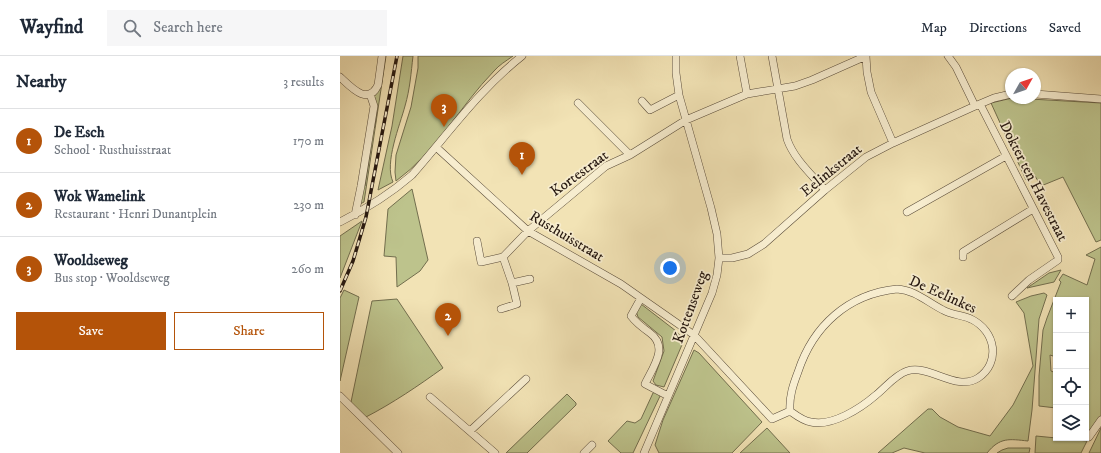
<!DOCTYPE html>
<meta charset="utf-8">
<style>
:root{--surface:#fff;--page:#f6f6f7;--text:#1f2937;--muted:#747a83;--line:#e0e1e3;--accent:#b45309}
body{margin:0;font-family:"IM FELL DW Pica",serif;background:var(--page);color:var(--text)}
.controls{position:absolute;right:12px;bottom:12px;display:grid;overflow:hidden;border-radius:0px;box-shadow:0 1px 3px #0004}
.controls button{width:36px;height:36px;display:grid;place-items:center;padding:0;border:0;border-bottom:1px solid var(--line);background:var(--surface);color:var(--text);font:20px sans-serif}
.compass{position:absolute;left:665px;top:12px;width:36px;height:36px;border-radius:50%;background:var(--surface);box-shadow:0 1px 3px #0004;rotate:50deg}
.you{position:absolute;left:330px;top:212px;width:14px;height:14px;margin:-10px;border:3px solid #fff;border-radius:50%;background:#1a73e8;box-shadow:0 0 0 6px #1a73e833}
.badge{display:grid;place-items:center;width:26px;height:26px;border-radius:50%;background:var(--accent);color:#fff;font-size:13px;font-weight:700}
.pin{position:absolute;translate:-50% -33px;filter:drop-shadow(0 1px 2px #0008)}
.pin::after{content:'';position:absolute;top:21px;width:14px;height:12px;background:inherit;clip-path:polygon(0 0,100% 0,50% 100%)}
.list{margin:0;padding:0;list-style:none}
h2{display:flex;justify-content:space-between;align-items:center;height:52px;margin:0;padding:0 16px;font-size:17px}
h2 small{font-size:13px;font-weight:400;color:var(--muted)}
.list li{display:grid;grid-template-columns:26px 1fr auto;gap:12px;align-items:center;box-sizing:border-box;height:64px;padding:0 16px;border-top:1px solid var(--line)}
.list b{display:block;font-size:15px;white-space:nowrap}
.list p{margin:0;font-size:13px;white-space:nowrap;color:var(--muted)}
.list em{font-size:13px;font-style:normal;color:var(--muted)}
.actions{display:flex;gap:8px;padding:12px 16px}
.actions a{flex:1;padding:9px 0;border:1px solid var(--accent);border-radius:0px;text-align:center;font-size:14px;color:var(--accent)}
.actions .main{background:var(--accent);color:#fff}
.icon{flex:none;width:22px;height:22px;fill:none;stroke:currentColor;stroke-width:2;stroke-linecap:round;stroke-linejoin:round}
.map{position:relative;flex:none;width:761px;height:397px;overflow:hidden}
header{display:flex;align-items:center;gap:24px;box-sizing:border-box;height:56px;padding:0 20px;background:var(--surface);border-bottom:1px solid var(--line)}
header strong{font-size:19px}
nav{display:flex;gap:22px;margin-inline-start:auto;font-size:14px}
.search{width:280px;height:36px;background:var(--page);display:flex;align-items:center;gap:10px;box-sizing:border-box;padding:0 14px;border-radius:0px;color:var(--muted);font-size:15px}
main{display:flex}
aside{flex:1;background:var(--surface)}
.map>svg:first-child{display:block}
.green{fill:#bdc38c;stroke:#726e4e}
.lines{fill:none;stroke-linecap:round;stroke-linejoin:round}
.minor-casing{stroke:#594b39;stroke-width:8}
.minor{stroke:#f7edcf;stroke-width:7}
.rail-casing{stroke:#261810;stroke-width:3.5}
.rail{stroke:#f7edcf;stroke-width:2;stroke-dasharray:6;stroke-linecap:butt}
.labels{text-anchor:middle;stroke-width:3.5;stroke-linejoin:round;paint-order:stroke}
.street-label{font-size:15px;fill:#261810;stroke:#f7edcf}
</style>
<header>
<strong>Wayfind</strong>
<div class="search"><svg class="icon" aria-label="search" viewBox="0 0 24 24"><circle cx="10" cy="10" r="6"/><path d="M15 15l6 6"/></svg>Search here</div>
<nav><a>Map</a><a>Directions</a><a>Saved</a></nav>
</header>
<main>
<aside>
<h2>Nearby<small>3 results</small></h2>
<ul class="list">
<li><span class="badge">1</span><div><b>De Esch</b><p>School · Rusthuisstraat</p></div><em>170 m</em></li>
<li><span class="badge">2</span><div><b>Wok Wamelink</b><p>Restaurant · Henri Dunantplein</p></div><em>230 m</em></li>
<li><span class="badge">3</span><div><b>Wooldseweg</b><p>Bus stop · Wooldseweg</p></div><em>260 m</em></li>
</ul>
<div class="actions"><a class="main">Save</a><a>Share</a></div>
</aside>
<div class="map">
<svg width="761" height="397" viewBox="0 0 761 397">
<rect width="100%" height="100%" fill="#f2e3b5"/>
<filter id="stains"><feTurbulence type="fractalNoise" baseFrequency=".005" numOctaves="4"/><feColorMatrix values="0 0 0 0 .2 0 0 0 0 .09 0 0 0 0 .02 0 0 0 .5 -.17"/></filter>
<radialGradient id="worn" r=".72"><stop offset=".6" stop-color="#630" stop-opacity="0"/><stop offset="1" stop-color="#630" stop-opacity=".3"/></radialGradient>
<path class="green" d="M45 0H46L24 146 20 148 22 132 25 130 31 91 30 89 33 72 35 71 37 54 34 40 40 32Z
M63 0H73C71 17 70 33 65 50 60 69 44 107 53 126L38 134 52 70Z
M78 0H173C166 5 159 9 154 15 120 50 96 96 56 125L55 116 56 99 71 51 78 12Z
M672 42 761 47V184L756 186 723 121 701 130 695 120 686 124 651 47Z
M72 133 88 204 80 215 57 231 56 201 44 200 48 153Z
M22 165 0 222V180Z
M761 191V362L749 378 746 377V244H716V301L710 299 711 315 716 317V352L699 350V320L703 274 707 262 721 226 719 224 723 218 747 229 755 203 746 199Z
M721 214 714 226 687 232 709 217Z
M4 234 19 241 0 325V242Z
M704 237 707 239 699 263 692 354 688 385C669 383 660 381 647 397H585L564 392 552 397H538L588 353H592L600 361 618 371 650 380 673 349 693 310 684 257 676 246 691 240Z
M57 243 103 312C78 330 53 347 26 361L11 346 32 245Z
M301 248 336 275 344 284 324 331 316 329 313 325 324 295 322 281 298 261 296 255Z
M354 294 359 297 422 366 392 397H319L315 389 323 364Z
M315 336 321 338 293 397H281L268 385 287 365 295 367 301 363 313 337Z
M227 338 236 347V349L187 397H166Z
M427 372 450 397H400Z
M761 372V397H749Z
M696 380 747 385 741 397H695Z
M668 392H690L689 397H657L662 394Z"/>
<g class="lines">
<g class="minor-casing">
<path id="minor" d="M400 0 407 38
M432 0 447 83C454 103 471 118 485 134
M526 0 527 16 531 36 553 87
M608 0 616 11 635 50
M0 21C10 30 28 51 38 29L42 0
M695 38 761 43
M302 45 310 54 339 39
M238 47 290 99
M640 48 718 201V204L689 224 672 240
M96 91 188 175 281 228 354 279 432 363 450 355
M567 156 666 100
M15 159 21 130 34 50 30 38
M0 166C26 153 50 138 72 119 108 78 139 34 182 0
M137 185 141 206 163 201
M623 201V196L693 153
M379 202H392L408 198 424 188 485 134 526 101 553 87 635 50 654 42 671 38
M172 227 190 223
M557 233C575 234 587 246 603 254 612 259 622 259 631 263 656 275 661 307 638 322 616 336 590 308 567 315 555 319 546 331 536 339 521 352 492 371 471 366 463 365 457 360 450 355 449 341 453 329 458 316 473 270 508 238 557 233Z
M301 242 291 260C296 267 303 272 310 277 329 291 313 311 305 328L328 340
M161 253 177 248 172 227 163 201 188 175 266 110 290 99 346 64 407 38 455 30 472 24 526 0
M0 340 58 397
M90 341 155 397
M130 375 186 323
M749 381 761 364
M244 397 252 389
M304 397 372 237 377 219 379 202 377 178 371 152 339 39 336 17V0"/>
</g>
<use href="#minor" class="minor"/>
<g class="rail-casing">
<path id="rail" d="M0 235 13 205 26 161 57 0"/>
</g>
<use href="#rail" class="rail"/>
</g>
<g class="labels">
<g class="street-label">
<text transform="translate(491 114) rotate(-39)" y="5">Eelinkstraat</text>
<text transform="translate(239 117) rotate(-36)" y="5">Kortestraat</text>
<text transform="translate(694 125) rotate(63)" y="5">Dokter ten Havestraat</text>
<text transform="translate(227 180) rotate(31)" y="5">Rusthuisstraat</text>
<text transform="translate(603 238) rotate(24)" y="5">De Eelinkes</text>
<text transform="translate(350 251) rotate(-70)" y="5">Kottenseweg</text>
</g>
</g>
<rect width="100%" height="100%" filter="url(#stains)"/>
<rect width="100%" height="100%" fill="url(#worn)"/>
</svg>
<div class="controls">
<button>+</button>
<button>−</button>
<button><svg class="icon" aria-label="locate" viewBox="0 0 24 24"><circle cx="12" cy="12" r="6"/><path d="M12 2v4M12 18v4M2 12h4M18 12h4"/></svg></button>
<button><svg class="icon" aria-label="layers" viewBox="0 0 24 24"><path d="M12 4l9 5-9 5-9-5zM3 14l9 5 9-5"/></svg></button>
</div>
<svg class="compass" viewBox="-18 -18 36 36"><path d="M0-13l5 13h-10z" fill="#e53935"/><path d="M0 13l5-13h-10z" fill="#747a83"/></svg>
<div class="you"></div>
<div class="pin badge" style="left:182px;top:119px">1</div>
<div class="pin badge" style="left:108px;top:280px">2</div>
<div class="pin badge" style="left:104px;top:71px">3</div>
</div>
</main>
